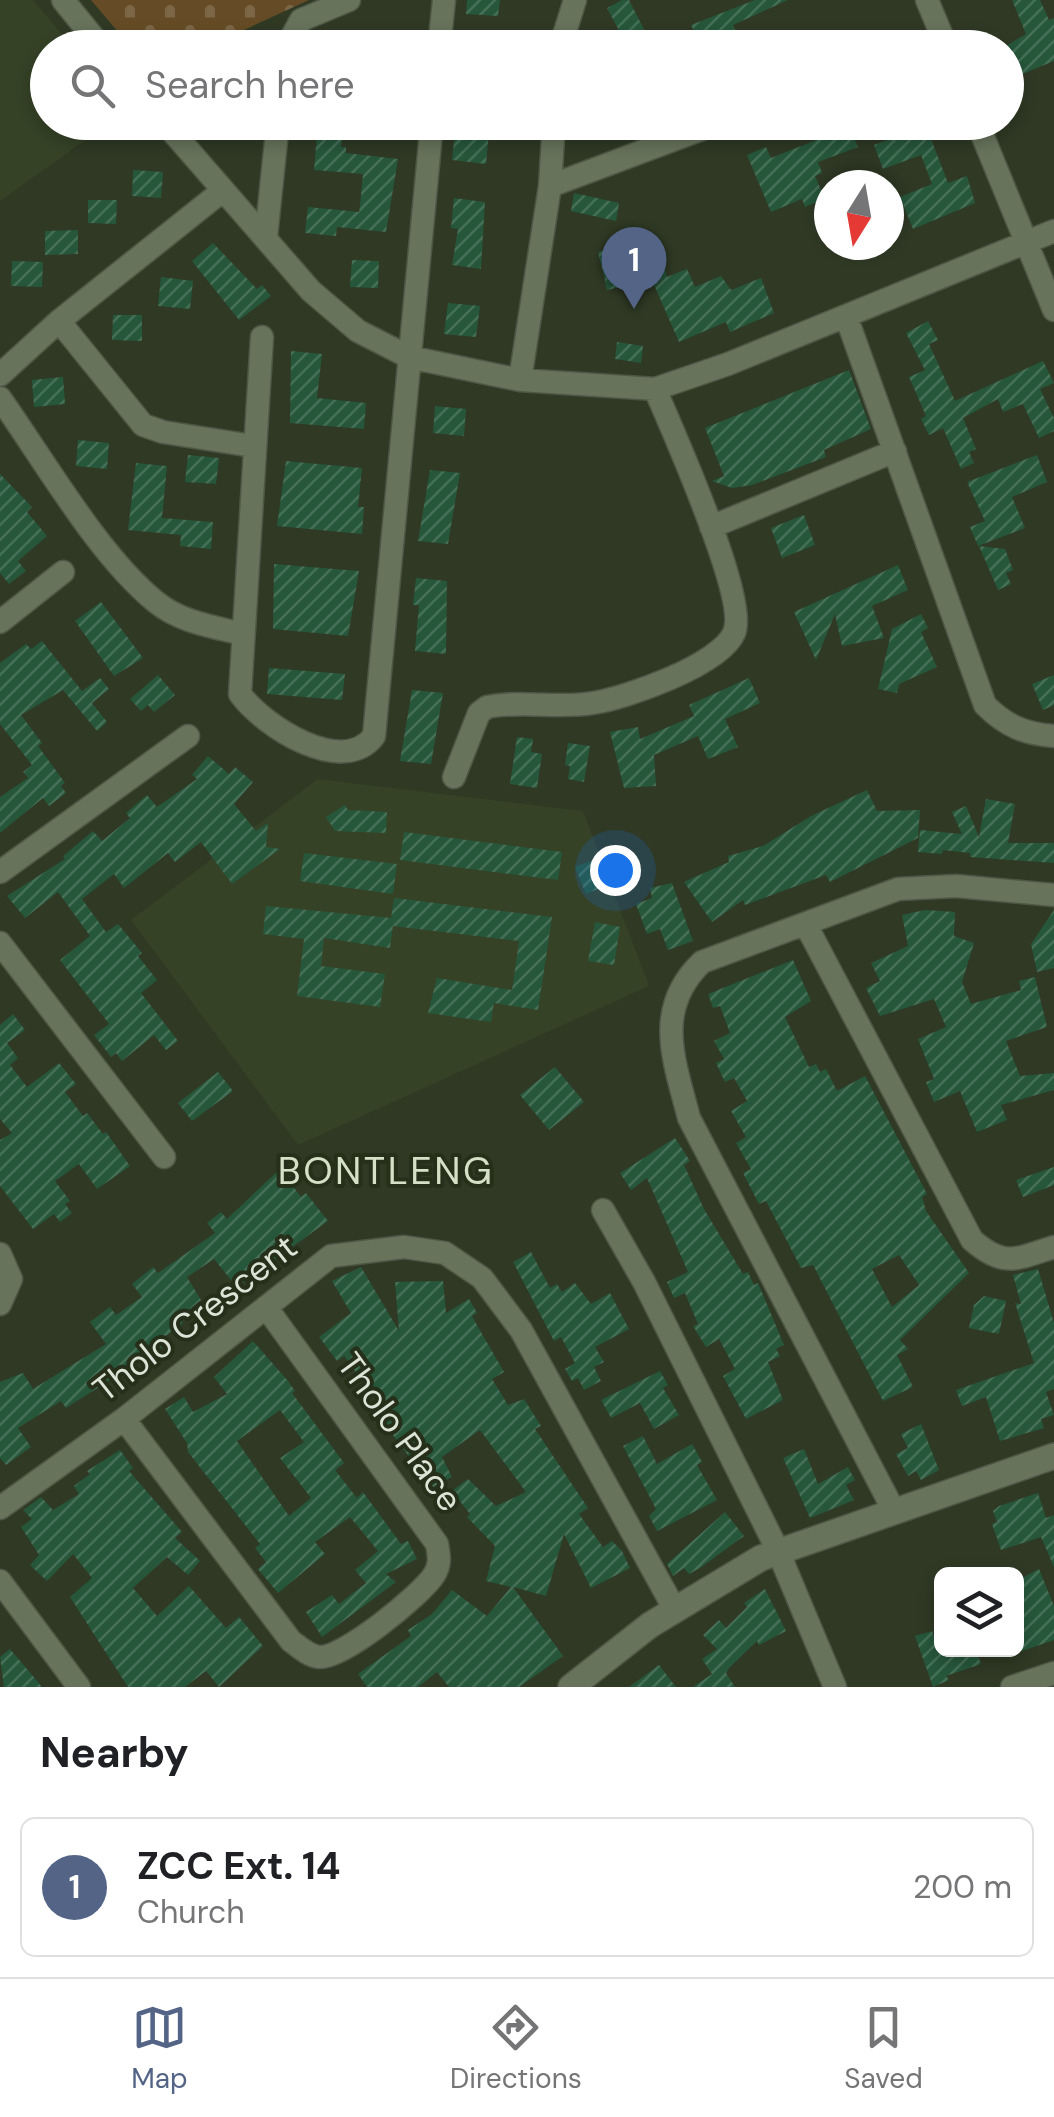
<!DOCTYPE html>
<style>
:root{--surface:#fff;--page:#f2f2f2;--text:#202124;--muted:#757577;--line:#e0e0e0;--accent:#536486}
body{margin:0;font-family:"DM Sans",sans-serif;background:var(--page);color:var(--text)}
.controls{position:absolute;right:30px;bottom:30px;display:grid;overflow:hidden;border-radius:15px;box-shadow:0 5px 15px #0003}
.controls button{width:90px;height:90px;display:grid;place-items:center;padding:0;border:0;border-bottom:2px solid var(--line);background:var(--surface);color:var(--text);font:50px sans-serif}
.compass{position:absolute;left:814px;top:170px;width:90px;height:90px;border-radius:50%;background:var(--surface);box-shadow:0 5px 15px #0003;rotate:191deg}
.you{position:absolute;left:615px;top:870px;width:35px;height:35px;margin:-25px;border:8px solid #fff;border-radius:50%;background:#1a73e8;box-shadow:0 0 0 15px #1a73e833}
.badge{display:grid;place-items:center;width:65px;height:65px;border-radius:50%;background:var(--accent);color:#fff;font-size:32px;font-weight:700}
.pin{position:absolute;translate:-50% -82px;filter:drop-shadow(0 2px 5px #0008)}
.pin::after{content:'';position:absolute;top:52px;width:35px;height:30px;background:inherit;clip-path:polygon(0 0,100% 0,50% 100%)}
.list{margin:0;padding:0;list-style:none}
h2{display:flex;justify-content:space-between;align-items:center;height:130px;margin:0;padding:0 40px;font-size:42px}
h2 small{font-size:32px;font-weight:400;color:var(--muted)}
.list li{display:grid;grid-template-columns:65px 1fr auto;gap:30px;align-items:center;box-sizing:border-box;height:140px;margin:0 20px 20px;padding:0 20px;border:2px solid var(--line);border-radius:15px}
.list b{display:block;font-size:38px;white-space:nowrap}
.list p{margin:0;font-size:32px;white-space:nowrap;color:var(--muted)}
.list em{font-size:32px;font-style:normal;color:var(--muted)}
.icon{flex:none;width:55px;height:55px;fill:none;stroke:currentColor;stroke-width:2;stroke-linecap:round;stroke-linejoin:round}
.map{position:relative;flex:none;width:1054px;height:1687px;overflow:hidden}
.search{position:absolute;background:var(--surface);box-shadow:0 5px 15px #0003;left:30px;right:30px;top:30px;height:110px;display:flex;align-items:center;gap:25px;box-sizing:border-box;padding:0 35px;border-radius:55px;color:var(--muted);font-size:38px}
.sheet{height:290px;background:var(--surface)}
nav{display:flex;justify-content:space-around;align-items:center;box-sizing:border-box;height:140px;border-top:2px solid var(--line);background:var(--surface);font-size:28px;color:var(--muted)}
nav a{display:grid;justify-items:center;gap:5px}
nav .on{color:var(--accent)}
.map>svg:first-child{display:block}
.built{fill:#354226}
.cemetery{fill:url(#cemetery-stones)}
.building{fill:url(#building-hatch);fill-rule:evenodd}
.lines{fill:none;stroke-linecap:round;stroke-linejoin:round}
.minor-casing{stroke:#4e5745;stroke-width:25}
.tertiary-casing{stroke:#4e5745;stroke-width:28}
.minor{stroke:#67735b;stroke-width:22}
.tertiary{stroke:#67735b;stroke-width:25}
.labels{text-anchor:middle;stroke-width:8;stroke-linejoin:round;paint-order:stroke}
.street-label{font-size:35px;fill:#dde4d7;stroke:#252f1a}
.neighbourhood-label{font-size:38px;letter-spacing:2.5px;fill:#d4e1c7;stroke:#252f1a}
</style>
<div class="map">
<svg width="1054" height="1687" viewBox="0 0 1054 1687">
<defs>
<pattern id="cemetery-stones" width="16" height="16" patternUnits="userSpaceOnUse" patternTransform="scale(2.5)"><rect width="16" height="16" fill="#654c26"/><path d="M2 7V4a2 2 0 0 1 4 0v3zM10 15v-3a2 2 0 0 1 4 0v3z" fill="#7b6645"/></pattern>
<pattern id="building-hatch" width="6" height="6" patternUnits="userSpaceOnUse" patternTransform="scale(2.5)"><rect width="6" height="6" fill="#26573b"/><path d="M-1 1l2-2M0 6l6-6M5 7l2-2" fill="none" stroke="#456f57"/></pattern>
</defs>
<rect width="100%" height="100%" fill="#2f3924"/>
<path class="built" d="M0 0H33L73 47 48 48V122L109 123 0 201Z
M318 779 583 811 649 986 298 1145 131 920Z"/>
<path class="cemetery" d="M91 0H309L207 47H131Z"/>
<path class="building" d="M467 0H500L498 16 466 14Z
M622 0H629L645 31 624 40 607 8Z
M755 0H788L733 25 743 48H653L694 31 691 25Z
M1012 0H1040L1049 20 1054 18V61L1006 81V46L1026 34Z
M319 33 353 34 352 48H318Z
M318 122H344L341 147H346V153L398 159 386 232 337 227 336 236 305 233 308 207 359 212 360 206 363 174 314 170Z
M456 122H490L486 164 452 160Z
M926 126 948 183 967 176 975 203 913 229 900 197 932 184 921 155 883 169 874 145Z
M849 127 858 147 818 162 822 173 815 176 825 199 805 207 802 199 771 212 747 155 766 147 771 158Z
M133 170 163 172 161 198 132 196Z
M574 193 619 203 616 221 571 211Z
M454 198 485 202 481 269 452 265 458 229 451 228Z
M88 200H117L116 224 88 223Z
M78 230V254L45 255V231Z
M658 239 667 277 687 269 695 287 721 276 731 290 761 278 774 313 730 332 726 322 679 342 652 280 607 290 598 252Z
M213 243 257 289 262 285 271 296 239 320 192 261Z
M352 260 379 261 378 288 350 287Z
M12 261 43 262 42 287 11 286Z
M161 277 193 281 190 309 158 306Z
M448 303 480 306 476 337 444 334Z
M113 315H142V341L112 340Z
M928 321 938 340 929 344 955 401 1043 361 1054 383 1040 389 1054 418V431L1039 438 1023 404 1003 412 998 399 963 418 976 449 969 452 974 463 961 469 943 428 929 435 921 419 926 416 909 377 925 370 906 333Z
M617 342 643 346 641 363 615 359Z
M291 351 322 354 317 398 366 403 364 429 290 423Z
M849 370 871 429 824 450 826 457 752 485 732 488 712 481 724 476 705 428Z
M63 377 65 404 34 407 32 380Z
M435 406 466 409 464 436 433 433Z
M78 440 109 443 107 469 76 466Z
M188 455 219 458 216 484 185 482Z
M1037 455 1047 482 1012 497 1025 528 978 546 970 527 985 521 967 482Z
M286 461 362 468 358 507H364L362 534 277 526Z
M136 463 167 466 162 518 213 522 211 549 180 546 181 535 128 530Z
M430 470 460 473 448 544 418 541Z
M0 474 32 507 27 512 47 536 18 561 26 571 9 584 0 573Z
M804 515 815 545 782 558 771 528Z
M979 546 1005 549 1013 570 1006 573 1011 584 998 590Z
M274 564 359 571 348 636 273 629Z
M898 565 908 590 872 606 884 638 842 646 835 614 816 660 794 612Z
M416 578 447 581 446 654 415 651 419 605H413Z
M101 602 143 658 114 676 75 621Z
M921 614 928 628 921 632 937 667 899 684 897 693 878 689 892 629Z
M42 641 82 691 100 678 109 689 92 703 107 722 97 731 63 690 21 715 42 743 38 746 65 783 61 786 66 793 49 806 43 798 0 833V797L28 778 23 772 32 765 0 724V663L26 644 31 649Z
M269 668 345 674 342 700 267 694Z
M158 675 175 695 154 712 148 705 141 711 130 699Z
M1054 675V705L1043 710 1032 684Z
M749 678 760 703 725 719 738 747 708 759 698 736 654 755 656 786 624 788 610 732 638 727 640 739 694 716 689 705Z
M412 690 443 693 431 764 400 761Z
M517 737 533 739 531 752 542 754 537 788 510 784Z
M568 743 590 746 584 782 568 779 570 766 565 765Z
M208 756 229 774 235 767 253 782 234 804 256 831 268 823 266 847 280 849 232 884 201 842 175 862 168 853 124 888 114 874 82 899 106 932 118 924 142 953 138 956 157 980 141 993 178 1041 166 1050 154 1035 122 1061 116 1053 111 1057 94 1035 109 1024 60 960 90 936 58 892 25 918 7 896 65 859 63 856 93 831 102 841 130 818 126 813 147 795 157 807 197 779 192 775Z
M867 790 877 811 920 810 918 838 830 882 826 875 745 905 743 900 712 922 684 882 729 862 728 856 763 846 811 816Z
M986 799 1015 804 1008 843H1054V863L970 857V853L943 850 942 854 918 852 920 830 962 834 952 812 966 806 979 837Z
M345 805 348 810 387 812 386 833 335 831 326 817Z
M404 832 562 852 558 880 400 860Z
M304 853 397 864 393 894 300 881Z
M599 858 610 884 586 894 575 867Z
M672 883 693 941 668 950 660 929 647 934 636 904 652 898 650 888Z
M394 898 552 917 538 1010 494 1003 491 1022 428 1013 437 978 512 990 519 941 393 926 390 948 324 938 321 966 385 974 380 1007 297 996 304 939 263 934 266 906 391 918Z
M925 910 955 912 954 936 974 943 962 982 971 1004 1021 990 1019 981 1035 977 1047 1027 1006 1041 1020 1076 1054 1073V1090L1001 1105 1007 1120 977 1132 960 1091 934 1102 926 1082 934 1079 918 1039 946 1027 934 999 880 1016 866 988 880 981 871 963 908 946 902 915Z
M1054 910V968L1037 972 1031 944Z
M595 922 620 927 614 965 588 961Z
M793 960 811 1001 785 1017 809 1067 816 1064 820 1072 826 1069 837 1091 865 1076 927 1194 922 1197 926 1211 969 1273 900 1340 908 1349 897 1355 913 1387 883 1401 813 1265 801 1268 766 1201 759 1204 743 1173 751 1169 736 1143 746 1137 731 1111 747 1101 734 1078 725 1082 716 1063 724 1059 714 1041 730 1033 720 1006 713 1008 708 994ZM899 1255 919 1285 892 1307 872 1269Z
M13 1014 25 1030 7 1043 18 1058 10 1065 27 1087 59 1063 76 1084 65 1092 83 1116 87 1113 103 1134 106 1132 130 1166 97 1189 79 1164 55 1181 70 1201 65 1204 72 1213 60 1222 54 1214 33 1229 0 1186V1140L12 1133 0 1119V1025Z
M555 1067 584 1102 549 1130 520 1095Z
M218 1072 233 1091 192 1121 178 1103Z
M675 1138 690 1161 684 1165 704 1209 743 1274 748 1272 754 1285 758 1283 784 1345 776 1349 780 1356 768 1362 783 1400 746 1419 723 1376 735 1369 719 1339 706 1347 693 1326 698 1324 685 1293 674 1298 667 1282 688 1272 647 1178 631 1190 620 1173Z
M1054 1167V1185L1023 1197 1016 1180Z
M280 1169 301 1197 306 1193 328 1221 244 1282 235 1285 214 1259 187 1277 201 1300 179 1318 183 1323 158 1342 162 1347 66 1408 61 1401 18 1428 31 1447 6 1465 0 1458V1382L23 1373 33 1389 106 1344 90 1322 110 1307 116 1315 142 1297 132 1284 153 1267 158 1273 215 1233 207 1223 221 1212 227 1219Z
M531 1252 550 1288 557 1284 562 1292 575 1283 591 1304 610 1293 629 1329 595 1347 604 1362 594 1367 601 1381 584 1390 578 1378 572 1381 565 1369 575 1363 561 1337 554 1341 513 1262Z
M361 1267 399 1331 395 1282 443 1281 446 1313 469 1299 477 1313 472 1316 478 1327 504 1372 492 1379 508 1405 524 1399 541 1426 535 1429 588 1508 579 1514 603 1547 612 1541 622 1551 630 1568 591 1588 564 1534 546 1596 513 1587 563 1656 519 1687H449L437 1672 418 1687H367L358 1674 411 1636 408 1630 432 1614 452 1590 487 1616 511 1587 486 1581 495 1546 467 1517 470 1514 452 1491 468 1479 496 1506 526 1492 480 1430 442 1457 452 1477 433 1487 423 1467 419 1470 376 1412 382 1408 344 1356 337 1361 319 1337 351 1313 332 1281Z
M1038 1269 1054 1323V1389L1046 1392 1054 1415 1041 1419 1044 1428 1000 1441 986 1397 962 1406 956 1390 1034 1363 1015 1303 1021 1304 1013 1275Z
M984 1296 1006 1301 999 1334 969 1328 974 1305Z
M253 1341 288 1381 295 1391 292 1393 344 1463 335 1470 357 1498 363 1492 401 1544 408 1541 417 1559 386 1574 396 1582 322 1637 306 1612 332 1595 339 1604 366 1583 355 1570 378 1551 350 1517 315 1542 325 1554 278 1593 258 1569 266 1562 255 1548 260 1544 188 1452 187 1443 165 1409 184 1397 193 1412 227 1394 214 1377ZM280 1410 304 1442 280 1458 311 1498 289 1516 237 1441Z
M660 1371 668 1385 663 1388 679 1415 654 1429 640 1403 611 1418 601 1400Z
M921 1424 939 1470 921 1480 916 1471 908 1476 896 1454 908 1448 901 1434Z
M643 1436 657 1464 692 1444 702 1462 697 1465 717 1500 657 1531 649 1516 656 1509 623 1446Z
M804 1449 818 1484 848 1467 855 1480 846 1485 854 1500 810 1518 783 1458Z
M120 1450 133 1468 129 1471 182 1532 175 1538 200 1561 188 1575 167 1557 133 1588 157 1616 189 1586 226 1628 239 1617 263 1646 219 1687 206 1671 185 1687H128L70 1597 92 1578 73 1554 47 1581 30 1565 39 1555 21 1527 32 1519 23 1510 41 1497 53 1510 79 1494 74 1486 90 1474 87 1471Z
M1038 1493 1046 1518 1054 1515V1567L1041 1537 1001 1550 992 1524 997 1522 993 1511 999 1506Z
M725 1512 744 1536 700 1568 689 1574 684 1568 673 1576 667 1564Z
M1039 1569 1054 1606V1640L1016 1653V1581Z
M765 1589 786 1631 759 1645 757 1641 729 1668 726 1673 735 1687H693L712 1674 702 1659 717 1649 703 1635 719 1620 726 1628 747 1607 744 1603Z
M932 1631 939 1650H976L981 1664 946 1676 949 1680 933 1687 915 1636Z
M10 1649 27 1669 42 1687H4L0 1657Z
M659 1665 676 1687H629Z"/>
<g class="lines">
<g class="minor-casing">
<path id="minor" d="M63 0 102 48
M927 0 947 48
M286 48 301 20 349 0
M439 48 444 0
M560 48 575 0
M917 48 943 38
M164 122 311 291 358 331 409 357 520 380 655 389 728 364 1054 231
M977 122 1054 310
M550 186 554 122
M266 237 278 122
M846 316 985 705C1006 726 1025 734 1054 736
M59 321 143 425 163 432 253 446
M262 337 240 694C264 727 343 777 374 736L432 122
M0 375 59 321 221 192
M520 380 550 186 721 122
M0 398C44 460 98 555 156 602 180 622 214 627 243 634
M711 527 895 451
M0 622 63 572
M454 777 479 713 487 707C522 700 558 709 593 703 626 698 720 665 734 633 749 600 672 429 655 389
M0 872 188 736
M806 925 972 1240C1004 1268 1016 1259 1054 1247
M0 943 164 1157
M603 1210 644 1282 778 1551 835 1687
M0 1254 11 1279 0 1304
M124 1419 291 1641C299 1647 309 1656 319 1657 343 1659 421 1595 434 1575 441 1564 439 1556 437 1544L266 1307
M0 1508 124 1419 331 1256 404 1247 445 1253 482 1278 521 1330 675 1610
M894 1511 689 1118C674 1060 653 1009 702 962L898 889 956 886 1054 895
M0 1581 79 1687
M1012 1687 1054 1673"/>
</g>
<g class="tertiary-casing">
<path id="tertiary" d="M571 1687 650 1625 761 1558 1054 1456"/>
</g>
<use href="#minor" class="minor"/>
<use href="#tertiary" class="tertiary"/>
</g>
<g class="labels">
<g class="street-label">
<text transform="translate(195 1318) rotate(-38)" y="12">Tholo Crescent</text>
<text transform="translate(400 1432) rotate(54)" y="12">Tholo Place</text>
</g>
<g class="neighbourhood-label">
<text x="386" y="1184">BONTLENG</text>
</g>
</g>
</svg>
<div class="controls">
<button><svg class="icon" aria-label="layers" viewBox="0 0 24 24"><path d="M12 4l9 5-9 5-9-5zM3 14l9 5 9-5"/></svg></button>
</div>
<svg class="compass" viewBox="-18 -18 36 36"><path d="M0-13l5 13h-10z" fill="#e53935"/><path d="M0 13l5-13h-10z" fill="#757577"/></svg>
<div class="you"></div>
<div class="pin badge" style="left:634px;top:309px">1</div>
<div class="search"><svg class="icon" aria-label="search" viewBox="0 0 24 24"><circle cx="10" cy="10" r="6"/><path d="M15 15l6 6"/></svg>Search here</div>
</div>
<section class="sheet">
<h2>Nearby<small></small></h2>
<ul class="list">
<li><span class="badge">1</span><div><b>ZCC Ext. 14</b><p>Church</p></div><em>200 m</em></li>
</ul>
</section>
<nav>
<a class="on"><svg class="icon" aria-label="map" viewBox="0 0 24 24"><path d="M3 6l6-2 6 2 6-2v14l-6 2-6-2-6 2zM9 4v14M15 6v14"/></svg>Map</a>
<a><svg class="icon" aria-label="directions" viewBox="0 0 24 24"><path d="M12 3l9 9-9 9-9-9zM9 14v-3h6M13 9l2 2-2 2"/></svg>Directions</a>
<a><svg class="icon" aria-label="saved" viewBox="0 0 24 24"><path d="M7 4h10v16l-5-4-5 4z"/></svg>Saved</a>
</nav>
